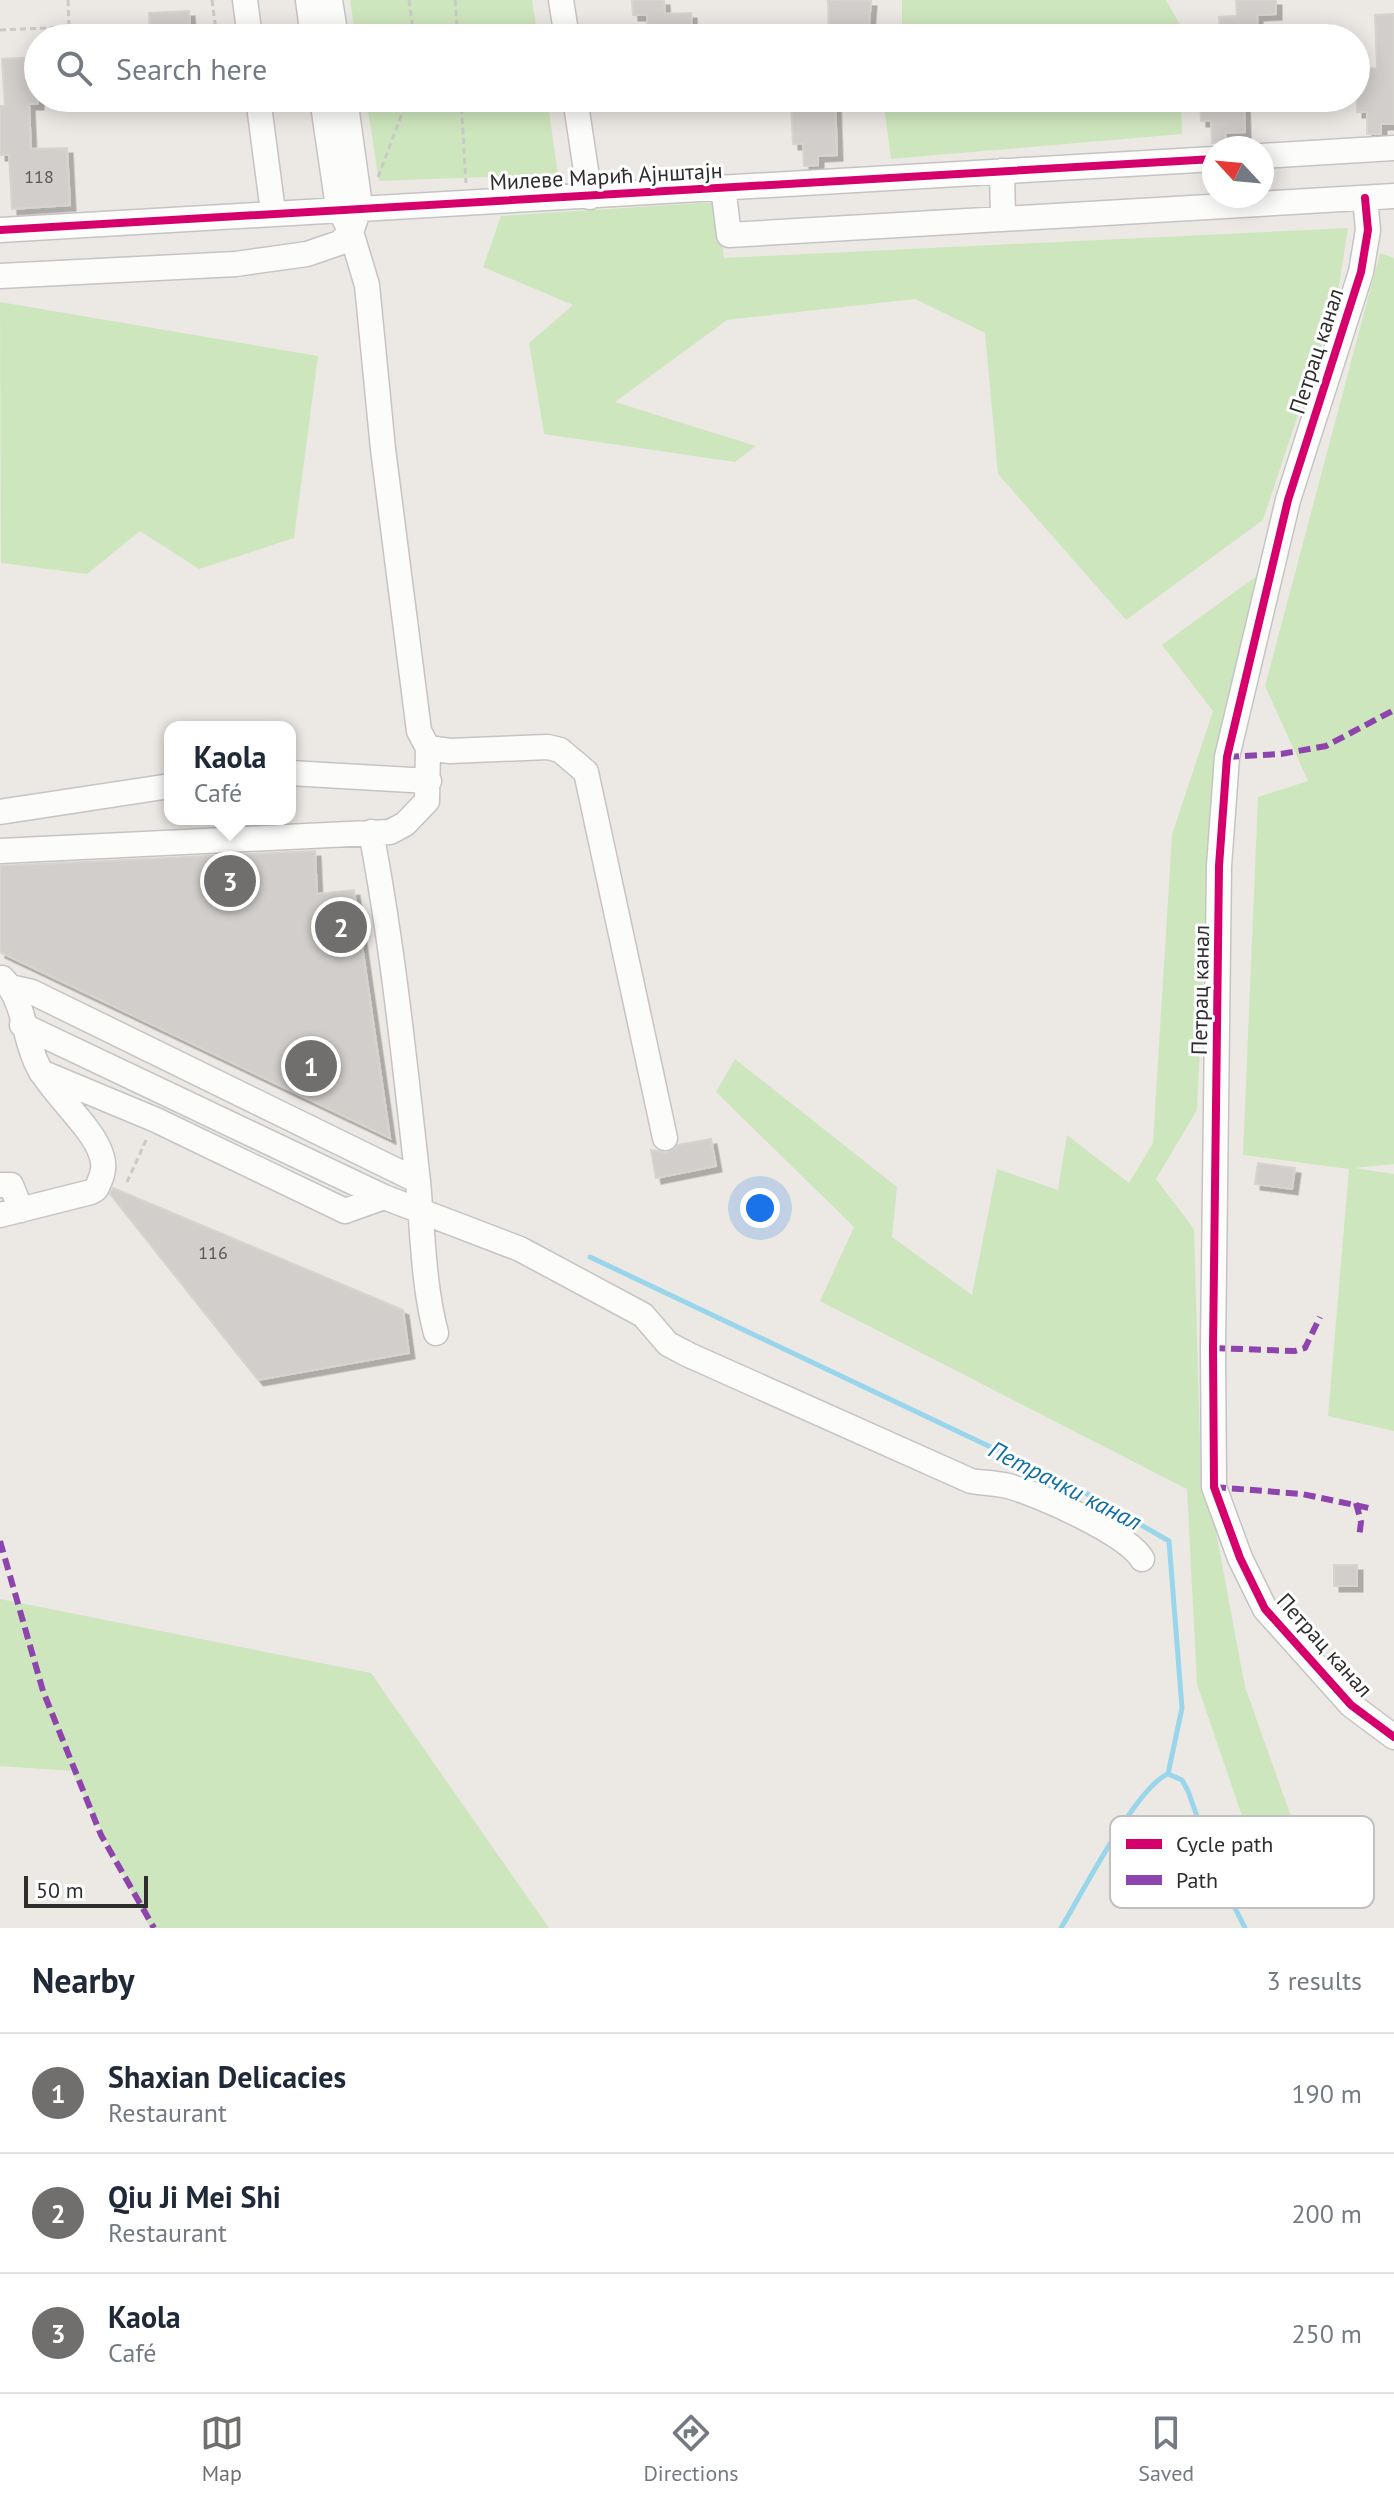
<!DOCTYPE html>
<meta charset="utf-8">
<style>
:root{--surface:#fff;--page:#f2f2f3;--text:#1f2937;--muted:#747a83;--line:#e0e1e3;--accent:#706f6e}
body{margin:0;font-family:"PT Sans",sans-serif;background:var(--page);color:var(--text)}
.compass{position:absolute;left:1202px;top:136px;width:72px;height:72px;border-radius:50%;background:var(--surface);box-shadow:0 4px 20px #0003;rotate:296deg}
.scale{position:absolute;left:24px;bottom:20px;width:124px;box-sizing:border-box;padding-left:8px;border:4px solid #2e2e2e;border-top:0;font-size:22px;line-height:28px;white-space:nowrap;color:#2e2e2e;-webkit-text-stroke:6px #fff;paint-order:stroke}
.you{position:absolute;left:760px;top:1208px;width:28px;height:28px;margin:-20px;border:6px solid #fff;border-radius:50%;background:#1a73e8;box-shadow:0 0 0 12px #1a73e833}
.badge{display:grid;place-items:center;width:52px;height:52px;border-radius:50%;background:var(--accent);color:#fff;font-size:26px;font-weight:700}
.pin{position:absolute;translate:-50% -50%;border:4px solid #fff;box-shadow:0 2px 8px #0006}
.popup{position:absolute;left:164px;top:721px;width:132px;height:104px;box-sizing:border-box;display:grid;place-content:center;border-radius:16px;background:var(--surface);filter:drop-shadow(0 2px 6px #0005);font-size:26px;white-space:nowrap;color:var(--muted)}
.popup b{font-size:30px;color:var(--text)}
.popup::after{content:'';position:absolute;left:50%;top:100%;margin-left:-16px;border:16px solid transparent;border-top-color:var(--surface)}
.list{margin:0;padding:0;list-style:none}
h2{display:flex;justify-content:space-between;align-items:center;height:104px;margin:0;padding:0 32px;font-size:34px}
h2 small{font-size:26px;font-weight:400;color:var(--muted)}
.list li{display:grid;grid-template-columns:52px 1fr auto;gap:24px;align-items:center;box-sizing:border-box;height:120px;padding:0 32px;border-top:2px solid var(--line)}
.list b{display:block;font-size:30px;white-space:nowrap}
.list p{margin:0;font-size:26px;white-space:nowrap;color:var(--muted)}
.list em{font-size:26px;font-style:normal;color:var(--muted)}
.icon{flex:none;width:44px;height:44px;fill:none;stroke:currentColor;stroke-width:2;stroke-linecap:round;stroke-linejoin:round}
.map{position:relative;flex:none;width:1394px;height:1928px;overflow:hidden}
.search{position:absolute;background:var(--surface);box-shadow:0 4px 20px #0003;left:24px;right:24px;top:24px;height:88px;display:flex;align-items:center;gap:20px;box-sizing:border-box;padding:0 28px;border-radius:44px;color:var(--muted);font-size:30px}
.sheet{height:464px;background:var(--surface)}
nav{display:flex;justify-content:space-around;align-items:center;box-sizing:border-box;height:112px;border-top:2px solid var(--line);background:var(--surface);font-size:22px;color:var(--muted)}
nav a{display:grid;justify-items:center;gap:4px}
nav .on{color:var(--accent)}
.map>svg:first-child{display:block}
.green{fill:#cee6be}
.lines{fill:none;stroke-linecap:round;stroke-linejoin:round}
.stream{stroke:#99d6ec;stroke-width:5}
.building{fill:#d1cecb;stroke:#d7d4d0;stroke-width:2;filter:url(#shadow)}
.minor-casing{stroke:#c5c4c5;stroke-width:27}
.path{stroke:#c9c9c8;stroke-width:3;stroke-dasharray:6 4;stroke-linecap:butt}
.minor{stroke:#fcfcfb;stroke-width:24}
.quiet{stroke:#8e44ad;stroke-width:6;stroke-dasharray:12 6;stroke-linecap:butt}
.cycleway-casing{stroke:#fff;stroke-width:13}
.cycleway{stroke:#d6006c;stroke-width:8}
.labels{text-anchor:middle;stroke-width:6;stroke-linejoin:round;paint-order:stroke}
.number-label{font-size:18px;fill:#585857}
.street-label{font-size:22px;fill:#2e2e2e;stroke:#fff}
.water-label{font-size:24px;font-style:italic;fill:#0d6fa3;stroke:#fff}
.key{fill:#fff;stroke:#c0c0c0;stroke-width:2}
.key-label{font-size:22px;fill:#2e2e2e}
</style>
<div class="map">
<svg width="1394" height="1928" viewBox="0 0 1394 1928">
<defs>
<filter id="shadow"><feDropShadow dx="5.5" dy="5.5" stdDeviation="0" flood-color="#0004"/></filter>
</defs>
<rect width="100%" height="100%" fill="#ece8e4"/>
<path class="green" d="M350 0H532L538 38H356Z
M902 0H1166L1179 23 1180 38H902Z
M366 98H547L558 174 379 181Z
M883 98H1181L1182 134 891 159Z
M717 202 724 258 1348 228 1337 298 1263 520 1126 620 998 474 985 333 915 299 727 320 615 402 756 446 735 462 544 434 529 343 573 305 483 267 501 216Z
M1380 253 1394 258V1164L1354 1168 1394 1174V1431L1328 1416 1349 1169 1243 1155 1258 797 1308 781 1265 686Z
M0 302 318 356 294 538 199 569 140 531 87 574 1 563Z
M1258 575 1211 817 1197 1110 1156 1179 1194 1229 1200 1446 1245 1687 1297 1833 1257 1860 1197 1684 1187 1489 820 1301 854 1227 716 1092 735 1059 897 1187 892 1237 972 1295 997 1169 1058 1190 1067 1135 1129 1183 1153 1143 1172 835 1213 711 1162 645Z
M0 1599 371 1673 549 1928H150L72 1771 0 1766Z"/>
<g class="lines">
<path class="stream" d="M590 1257 1075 1487 1169 1541 1182 1708 1168 1774
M1168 1774 1182 1780 1188 1791 1217 1872 1245 1928
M1061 1928C1081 1895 1137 1786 1168 1774"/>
</g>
<path class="building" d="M632 0H664L665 14 691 13 692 38H648L647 15H633Z
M828 0 871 1 868 37 829 38Z
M1236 0H1276V14L1257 15 1258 38H1220L1219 17 1237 16Z
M189 11 191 38H150L149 13Z
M1394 14V124H1381V134H1367V112H1357L1356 69 1377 68 1375 15Z
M38 57V104H29L31 149 67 148 70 205 12 209 9 155H0V106H5L2 59Z
M835 98 837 155 818 156V165L804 166 803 144H793L791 101Z
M1200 98H1244L1245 132 1225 133 1226 142 1212 143 1211 121H1201Z
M315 851 317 894 354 890 390 1138 0 952V866Z
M711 1139 716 1166 656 1178 651 1150 667 1153 678 1145Z
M1258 1163 1295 1168 1292 1189 1255 1184Z
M113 1188 403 1310 409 1353 258 1380 110 1194Z
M1334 1565H1357V1586H1334Z"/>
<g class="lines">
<g class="minor-casing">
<path id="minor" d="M245 0 250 38
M308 0 313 38
M330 0 336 38
M561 0 567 38
M258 98 273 212
M322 98 338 207 351 232 367 285 383 449 419 731 428 748 450 751 548 747 560 750 586 772 665 1138
M575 98 590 197
M1262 156 1394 148
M1002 171 1003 218
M723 187 729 235 1394 196
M1365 198 1368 230 1361 272 1288 500 1227 757 1219 866 1213 1348 1214 1487 1240 1558 1265 1609 1351 1705 1394 1737
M0 230 1214 159
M0 276 236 264 307 254 339 243 351 232 360 206 345 98
M290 773 429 781
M0 812 170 786
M371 832C393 947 405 1066 418 1182 423 1233 423 1284 436 1333
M0 851 390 832 405 824 427 801 428 748
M10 987 32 992 418 1181
M22 1025 384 1197
M41 1072 156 1120 345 1211 384 1197 520 1249 643 1315 668 1344 689 1355 971 1481C983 1483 996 1483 1008 1486 1038 1494 1128 1534 1142 1559
M0 1185H11L21 1210
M0 1215 91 1192 96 1189C102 1177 106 1167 101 1154 93 1128 54 1095 39 1068 23 1040 26 1001 2 978"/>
</g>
<path class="path" d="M212 0 217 38
M409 0 414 38
M455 0 458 38
M0 30 69 27 68 0
M461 98 466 183
M378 177 408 98
M127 1182 147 1138"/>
<use href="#minor" class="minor"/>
<path class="quiet" d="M1227 757 1281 754 1326 746 1394 710
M1213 1348 1295 1351 1305 1348 1320 1317
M1214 1487 1302 1494 1369 1508
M1356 1503 1361 1522 1359 1538
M0 1541 43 1691 101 1835 154 1928"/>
<g class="cycleway-casing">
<path id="cycleway" d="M1365 198 1368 230 1361 272 1288 500 1227 757 1219 866 1213 1348 1214 1487 1240 1558 1265 1609 1351 1705 1394 1737
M0 230 1214 159"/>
</g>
<use href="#cycleway" class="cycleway"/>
</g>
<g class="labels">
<g class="number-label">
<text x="39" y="183">118</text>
<text x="213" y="1259">116</text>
</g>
<g class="street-label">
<text transform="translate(606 176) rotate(-3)" y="8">Милеве Марић Ајнштајн</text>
<text transform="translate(1316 351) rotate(-72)" y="8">Петрац канал</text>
<text transform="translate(1200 990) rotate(-89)" y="8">Петрац канал</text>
<text transform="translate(1325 1645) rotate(48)" y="8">Петрац канал</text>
</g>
<g class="water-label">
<text transform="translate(1065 1486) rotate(27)" y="8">Петрачки канал</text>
</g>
</g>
<rect x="1110" y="1816" width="264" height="92" rx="12" class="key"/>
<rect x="1126" y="1839" width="36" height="10" fill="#d6006c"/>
<rect x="1126" y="1875" width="36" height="10" fill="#8e44ad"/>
<g class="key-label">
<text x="1176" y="1852">Cycle path</text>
<text x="1176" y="1888">Path</text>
</g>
</svg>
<svg class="compass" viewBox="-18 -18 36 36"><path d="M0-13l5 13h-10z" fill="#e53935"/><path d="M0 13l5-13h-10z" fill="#747a83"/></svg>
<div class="scale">50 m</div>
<div class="you"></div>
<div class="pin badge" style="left:311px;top:1066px">1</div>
<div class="pin badge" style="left:341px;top:927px">2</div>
<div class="pin badge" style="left:230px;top:881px">3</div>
<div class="popup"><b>Kaola</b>Café</div>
<div class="search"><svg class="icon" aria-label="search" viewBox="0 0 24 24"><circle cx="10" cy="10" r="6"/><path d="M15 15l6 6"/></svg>Search here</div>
</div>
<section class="sheet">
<h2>Nearby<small>3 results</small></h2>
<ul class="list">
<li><span class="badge">1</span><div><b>Shaxian Delicacies</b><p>Restaurant</p></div><em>190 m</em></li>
<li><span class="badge">2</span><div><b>Qiu Ji Mei Shi</b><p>Restaurant</p></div><em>200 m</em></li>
<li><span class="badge">3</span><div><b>Kaola</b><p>Café</p></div><em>250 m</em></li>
</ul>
</section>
<nav>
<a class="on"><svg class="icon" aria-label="map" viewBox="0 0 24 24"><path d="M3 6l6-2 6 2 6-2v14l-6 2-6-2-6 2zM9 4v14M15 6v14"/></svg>Map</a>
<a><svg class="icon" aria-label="directions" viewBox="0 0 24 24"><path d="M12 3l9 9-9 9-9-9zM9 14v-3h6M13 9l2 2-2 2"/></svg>Directions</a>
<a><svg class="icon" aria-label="saved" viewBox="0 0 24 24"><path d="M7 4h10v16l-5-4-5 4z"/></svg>Saved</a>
</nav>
